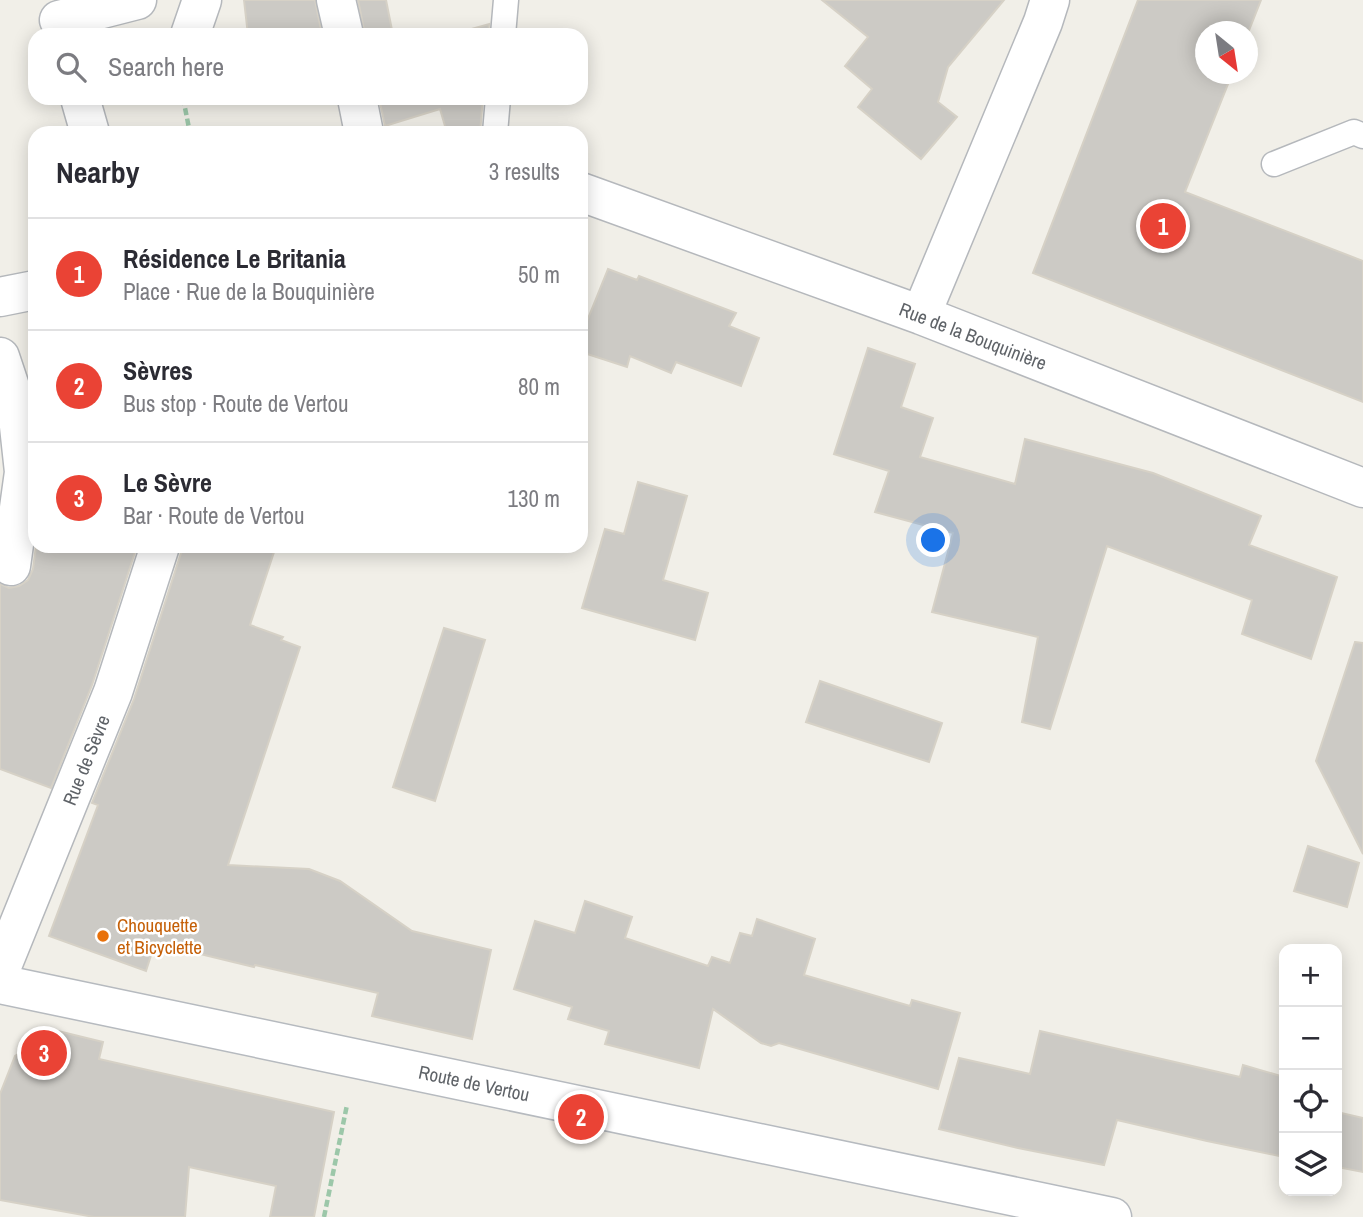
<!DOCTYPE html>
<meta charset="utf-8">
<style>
:root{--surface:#fff;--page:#f2f2f3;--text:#2b2b33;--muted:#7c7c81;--line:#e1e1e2;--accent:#ea4335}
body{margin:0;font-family:"Archivo Narrow",sans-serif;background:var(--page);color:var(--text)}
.controls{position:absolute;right:21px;bottom:21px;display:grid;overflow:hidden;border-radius:14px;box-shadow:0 4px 18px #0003}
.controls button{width:63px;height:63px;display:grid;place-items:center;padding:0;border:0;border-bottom:2px solid var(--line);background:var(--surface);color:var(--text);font:35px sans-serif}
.compass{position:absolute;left:1195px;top:21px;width:63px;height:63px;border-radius:50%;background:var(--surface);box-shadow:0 4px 18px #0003;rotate:150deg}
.you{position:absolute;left:934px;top:541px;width:24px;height:24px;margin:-18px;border:5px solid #fff;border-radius:50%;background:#1a73e8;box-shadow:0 0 0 10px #1a73e833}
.badge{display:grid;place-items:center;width:46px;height:46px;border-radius:50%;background:var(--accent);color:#fff;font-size:23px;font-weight:700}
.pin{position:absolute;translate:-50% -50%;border:4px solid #fff;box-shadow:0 2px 7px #0006}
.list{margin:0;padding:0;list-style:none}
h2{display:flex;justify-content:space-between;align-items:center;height:91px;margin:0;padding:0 28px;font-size:30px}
h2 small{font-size:23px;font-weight:400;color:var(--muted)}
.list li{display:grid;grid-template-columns:46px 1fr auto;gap:21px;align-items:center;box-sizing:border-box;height:112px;padding:0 28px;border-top:2px solid var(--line)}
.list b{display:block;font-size:26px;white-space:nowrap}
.list p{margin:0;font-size:23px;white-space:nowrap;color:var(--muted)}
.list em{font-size:23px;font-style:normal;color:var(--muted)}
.icon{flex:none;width:38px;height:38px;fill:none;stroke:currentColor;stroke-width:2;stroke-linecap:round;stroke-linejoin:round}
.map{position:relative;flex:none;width:1363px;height:1217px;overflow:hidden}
.search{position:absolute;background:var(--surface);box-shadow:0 4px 18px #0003;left:28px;top:28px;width:560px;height:77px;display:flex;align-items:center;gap:18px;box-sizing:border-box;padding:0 24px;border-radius:21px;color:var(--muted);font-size:26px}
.panel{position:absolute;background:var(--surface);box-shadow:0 4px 18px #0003;left:28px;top:126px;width:560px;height:427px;border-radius:21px}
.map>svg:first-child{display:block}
.building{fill:#cccac5;stroke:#d6d1c6;stroke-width:2}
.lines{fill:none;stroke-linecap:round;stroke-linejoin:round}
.service-casing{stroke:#b5b8bc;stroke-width:27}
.minor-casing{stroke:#b5b8bc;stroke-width:41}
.secondary-casing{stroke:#b6babf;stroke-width:41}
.path{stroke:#9cc7a9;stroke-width:4.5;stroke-dasharray:7 3.5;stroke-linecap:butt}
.service{stroke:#fff;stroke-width:24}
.minor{stroke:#fff;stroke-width:38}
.secondary{stroke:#fff;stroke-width:38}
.food-dot{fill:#e8710a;stroke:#fff;stroke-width:2.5}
.labels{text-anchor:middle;stroke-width:5;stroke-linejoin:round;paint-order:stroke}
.street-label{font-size:19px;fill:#5f6368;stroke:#fff}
.food-label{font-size:19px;fill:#c56008;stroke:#fff;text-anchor:start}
</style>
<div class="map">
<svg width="1363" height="1217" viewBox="0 0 1363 1217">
<rect width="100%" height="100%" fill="#f1efe8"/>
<path class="building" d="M244 0H315L322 35H248Z
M358 0H386L393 35H365Z
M822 0H1004L948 67 938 102 957 117 921 159 858 107 872 89 845 66 868 37Z
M1138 0H1261L1248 33V32H1206V74H1232L1185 192 1363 261V402L1033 273Z
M489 24 488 35H450Z
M379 98H483L480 133H447L440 109 385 126Z
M608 269 637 280 639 276 736 313 729 326 759 338 741 386 676 362 671 373 630 356 627 367 581 352V336Z
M868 348 915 364 901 407 933 418 920 457 1015 484 1025 439 1153 473 1261 516 1249 545 1337 577 1311 659 1242 634 1252 600 1107 546 1050 729 1022 722 1038 637 932 612 953 533 875 512 889 471 834 454Z
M638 482 687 496 663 580 708 593 695 640 582 608 605 529 624 534Z
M36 546H137L92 685 51 788 0 769V584L9 588 19 586 28 580 33 569Z
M181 546H276L250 625 283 637 281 640 300 647 228 865 309 869 340 881 412 931 491 950 472 1039 372 1016 378 993 255 965 254 967 155 943 146 971 49 936 98 805 92 803 134 699 181 553Z
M444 628 485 640 435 801 393 787Z
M1355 642 1363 643V854L1316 761Z
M820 681 942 723 929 762 806 722Z
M1308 846 1359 863 1347 907 1294 891Z
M585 901 632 917 625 938 708 966 712 957 730 963 740 933 752 936 757 919 815 939 804 975 910 1006 912 1000 960 1013 938 1089 779 1043 771 1046 761 1043 713 1009 699 1068 605 1044 609 1031 568 1019 572 1007 514 989 535 921 575 933Z
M58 1031 103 1042 99 1059 334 1112 314 1217H270L276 1186 189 1167 185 1217H94L0 1200V1094L15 1056Z
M1040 1031 1240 1077 1243 1065 1284 1077V1157L1207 1141 1117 1120 1104 1165 1018 1148 939 1129 959 1058 1030 1074Z
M1337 1112 1363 1118V1172L1337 1167Z"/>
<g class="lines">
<g class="service-casing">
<path id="service" d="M503 35 506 0
M495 133 498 98
M1274 164 1354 132 1363 136"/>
</g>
<g class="minor-casing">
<path id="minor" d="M336 0 344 35
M59 20 137 0
M190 35 202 0
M80 98 90 133
M357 98 364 133
M581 192 921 315 1363 488
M0 297 35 290
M921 315 1043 22 1050 0
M0 357 17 408 24 472 11 566
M0 971 113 692 160 546"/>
</g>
<g class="secondary-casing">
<path id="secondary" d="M0 984 1112 1217"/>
</g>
<path class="path" d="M183 98 190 133
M324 1217 347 1105"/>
<use href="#service" class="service"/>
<use href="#minor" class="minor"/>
<use href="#secondary" class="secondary"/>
</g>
<circle class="food-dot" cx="103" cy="936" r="7"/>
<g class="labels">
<g class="street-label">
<text transform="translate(973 336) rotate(21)" y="7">Rue de la Bouquinière</text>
<text transform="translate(86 760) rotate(-68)" y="7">Rue de Sèvre</text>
<text transform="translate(474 1083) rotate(12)" y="7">Route de Vertou</text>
</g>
<g class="food-label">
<text x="117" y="932">Chouquette<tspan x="117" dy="22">et Bicyclette</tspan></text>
</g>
</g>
</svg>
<div class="controls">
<button>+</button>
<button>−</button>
<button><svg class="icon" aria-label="locate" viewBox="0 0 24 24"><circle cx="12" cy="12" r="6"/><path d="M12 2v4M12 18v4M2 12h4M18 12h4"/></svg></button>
<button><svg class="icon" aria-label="layers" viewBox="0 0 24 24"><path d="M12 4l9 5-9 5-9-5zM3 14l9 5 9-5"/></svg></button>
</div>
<svg class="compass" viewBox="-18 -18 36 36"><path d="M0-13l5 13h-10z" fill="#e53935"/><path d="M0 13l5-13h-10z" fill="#7c7c81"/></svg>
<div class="you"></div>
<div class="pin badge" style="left:1163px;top:226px">1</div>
<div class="pin badge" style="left:581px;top:1117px">2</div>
<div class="pin badge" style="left:44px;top:1053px">3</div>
<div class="search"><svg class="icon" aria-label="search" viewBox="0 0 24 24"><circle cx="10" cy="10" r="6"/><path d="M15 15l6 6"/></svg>Search here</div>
<section class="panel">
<h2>Nearby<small>3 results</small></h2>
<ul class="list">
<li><span class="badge">1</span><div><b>Résidence Le Britania</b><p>Place · Rue de la Bouquinière</p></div><em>50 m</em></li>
<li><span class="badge">2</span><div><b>Sèvres</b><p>Bus stop · Route de Vertou</p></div><em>80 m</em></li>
<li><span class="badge">3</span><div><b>Le Sèvre</b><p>Bar · Route de Vertou</p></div><em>130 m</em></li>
</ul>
</section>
</div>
